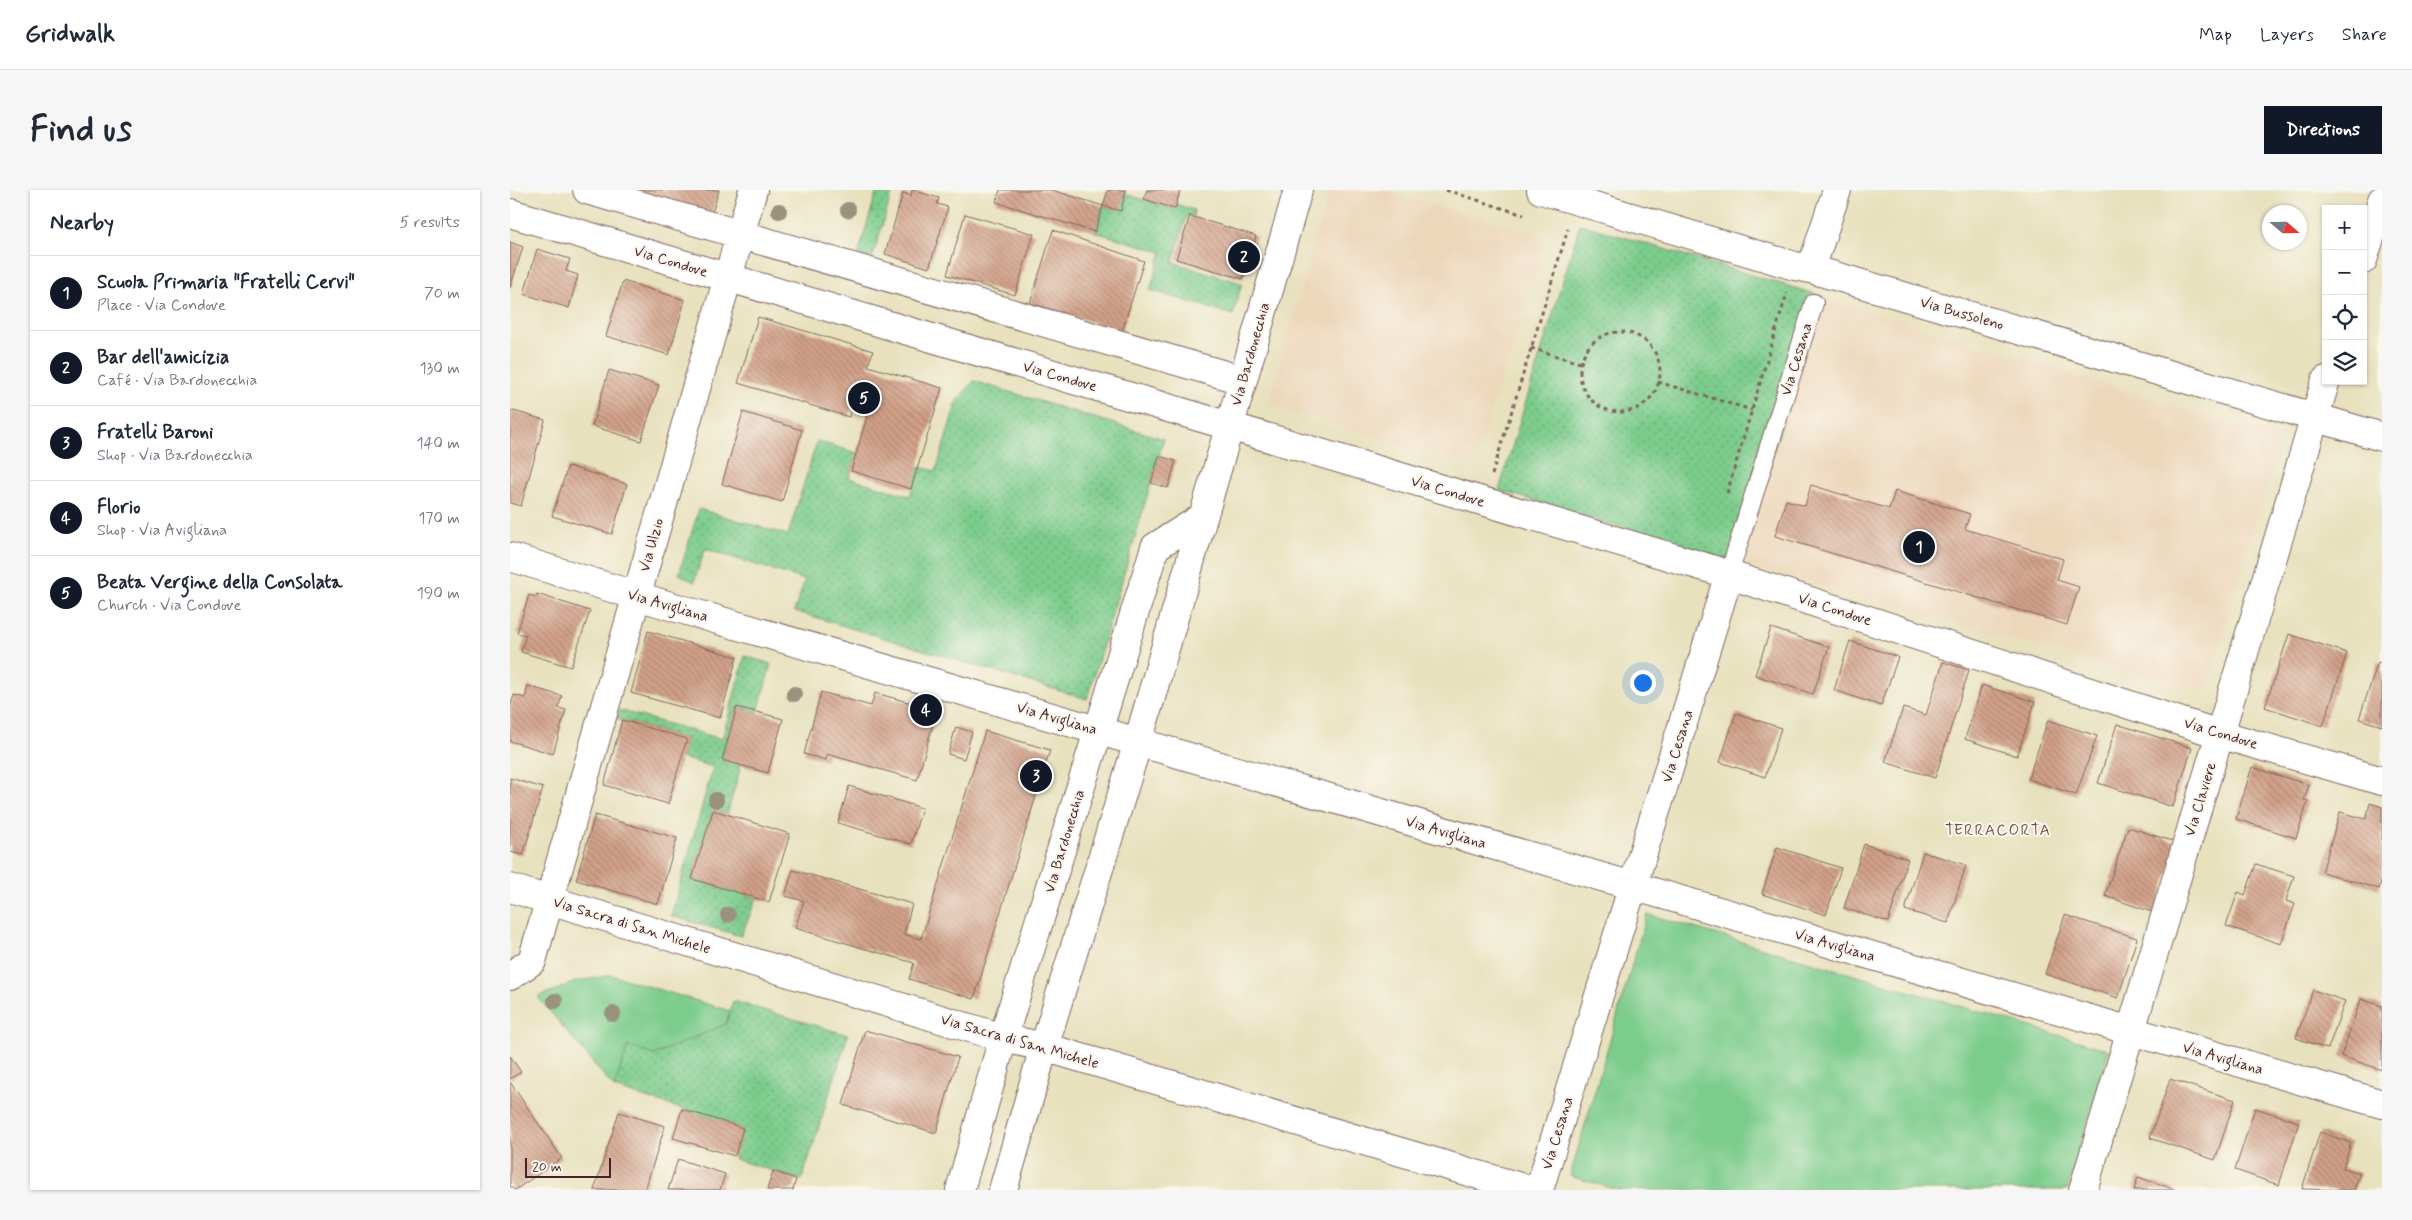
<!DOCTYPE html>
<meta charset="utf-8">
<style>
:root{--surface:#fff;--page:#f6f6f7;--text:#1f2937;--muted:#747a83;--line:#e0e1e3;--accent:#111827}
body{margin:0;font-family:Mynerve,sans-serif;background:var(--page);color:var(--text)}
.controls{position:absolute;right:15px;top:15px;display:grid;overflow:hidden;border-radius:0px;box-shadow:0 1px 4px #0004}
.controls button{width:45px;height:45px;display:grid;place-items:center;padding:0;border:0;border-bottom:1px solid var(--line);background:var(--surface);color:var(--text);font:25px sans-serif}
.compass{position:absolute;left:1752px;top:15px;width:45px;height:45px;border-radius:50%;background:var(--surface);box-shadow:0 1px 4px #0004;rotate:110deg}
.scale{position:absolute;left:15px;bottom:12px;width:86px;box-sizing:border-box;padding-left:5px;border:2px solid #4a1f2b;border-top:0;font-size:14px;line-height:18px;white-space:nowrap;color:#4a1f2b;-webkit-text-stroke:4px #fbf7ec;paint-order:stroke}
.you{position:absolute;left:1132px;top:492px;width:18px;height:18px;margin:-12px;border:4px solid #fff;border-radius:50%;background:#1a73e8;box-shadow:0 0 0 8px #1a73e833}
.badge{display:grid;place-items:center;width:32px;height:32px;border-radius:50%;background:var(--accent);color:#fff;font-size:16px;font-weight:700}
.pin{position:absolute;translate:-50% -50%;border:2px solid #fff;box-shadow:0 1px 5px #0006}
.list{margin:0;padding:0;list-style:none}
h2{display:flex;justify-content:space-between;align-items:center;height:65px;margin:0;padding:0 20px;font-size:21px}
h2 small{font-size:16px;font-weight:400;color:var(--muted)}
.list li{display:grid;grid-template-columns:32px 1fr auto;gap:15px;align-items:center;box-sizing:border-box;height:75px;padding:0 20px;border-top:1px solid var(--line)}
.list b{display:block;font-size:19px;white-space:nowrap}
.list p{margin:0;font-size:16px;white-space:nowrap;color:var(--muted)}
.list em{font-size:16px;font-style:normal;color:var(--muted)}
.icon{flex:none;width:28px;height:28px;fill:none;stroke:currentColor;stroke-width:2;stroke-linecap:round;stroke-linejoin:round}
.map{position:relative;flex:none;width:1872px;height:1000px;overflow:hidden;border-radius:0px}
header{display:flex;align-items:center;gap:30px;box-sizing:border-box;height:70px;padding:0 25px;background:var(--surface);border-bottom:1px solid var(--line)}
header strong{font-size:24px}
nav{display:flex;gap:28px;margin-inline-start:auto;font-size:18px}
.intro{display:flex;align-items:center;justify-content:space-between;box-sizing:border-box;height:120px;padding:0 30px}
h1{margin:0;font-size:35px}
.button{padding:12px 22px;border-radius:0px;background:var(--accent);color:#fff;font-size:18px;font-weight:700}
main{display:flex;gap:30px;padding:0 30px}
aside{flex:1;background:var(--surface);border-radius:0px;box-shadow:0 1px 4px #0004}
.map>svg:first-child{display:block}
.built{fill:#edd7bb}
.grass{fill:#7ccc8c;stroke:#63765c}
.park{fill:url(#park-dots);stroke:#63765c}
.building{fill:url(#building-back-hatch)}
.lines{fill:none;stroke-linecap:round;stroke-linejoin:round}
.lane-casing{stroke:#81635e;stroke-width:20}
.street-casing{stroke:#81635e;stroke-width:30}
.path{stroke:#81635e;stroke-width:3;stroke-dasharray:4 4;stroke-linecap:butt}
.lane{stroke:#fff;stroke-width:18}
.street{stroke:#fff;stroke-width:28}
.tree{fill:#99937d}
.labels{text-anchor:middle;stroke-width:4;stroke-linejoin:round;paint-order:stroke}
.street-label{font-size:15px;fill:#4a1f2b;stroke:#fbf7ec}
.neighbourhood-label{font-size:16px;letter-spacing:1px;fill:#794c4c;stroke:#fbf7ec}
</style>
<header>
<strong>Gridwalk</strong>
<nav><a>Map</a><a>Layers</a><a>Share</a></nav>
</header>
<div class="intro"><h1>Find us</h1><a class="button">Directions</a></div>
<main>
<aside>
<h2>Nearby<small>5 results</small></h2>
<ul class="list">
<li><span class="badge">1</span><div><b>Scuola Primaria &quot;Fratelli Cervi&quot;</b><p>Place · Via Condove</p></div><em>70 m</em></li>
<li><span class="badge">2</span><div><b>Bar dell'amicizia</b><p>Café · Via Bardonecchia</p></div><em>130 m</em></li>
<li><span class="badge">3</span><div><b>Fratelli Baroni</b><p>Shop · Via Bardonecchia</p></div><em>140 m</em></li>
<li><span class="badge">4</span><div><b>Florio</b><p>Shop · Via Avigliana</p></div><em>170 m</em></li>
<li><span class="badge">5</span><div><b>Beata Vergine della Consolata</b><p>Church · Via Condove</p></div><em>190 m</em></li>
</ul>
</aside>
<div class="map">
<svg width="1872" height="1000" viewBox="0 0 1872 1000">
<defs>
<pattern id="park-dots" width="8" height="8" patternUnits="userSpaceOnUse" patternTransform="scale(1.25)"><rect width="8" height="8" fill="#7ccc8c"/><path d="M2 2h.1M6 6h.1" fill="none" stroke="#68a573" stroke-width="1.8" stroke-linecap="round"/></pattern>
<pattern id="building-back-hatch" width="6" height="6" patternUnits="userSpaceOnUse" patternTransform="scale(1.25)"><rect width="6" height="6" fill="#d1a189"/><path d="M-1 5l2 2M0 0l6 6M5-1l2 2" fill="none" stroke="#ac8370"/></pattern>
</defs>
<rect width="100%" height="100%" fill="#fbf7ec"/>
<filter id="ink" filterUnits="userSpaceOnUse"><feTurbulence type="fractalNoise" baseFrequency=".02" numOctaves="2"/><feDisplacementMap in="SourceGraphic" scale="10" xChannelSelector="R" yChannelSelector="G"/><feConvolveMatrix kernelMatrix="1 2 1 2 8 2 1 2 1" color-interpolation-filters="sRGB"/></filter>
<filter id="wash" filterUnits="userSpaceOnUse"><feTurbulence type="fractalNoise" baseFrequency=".0096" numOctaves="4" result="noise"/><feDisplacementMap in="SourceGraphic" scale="20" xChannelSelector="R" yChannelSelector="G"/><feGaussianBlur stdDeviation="1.12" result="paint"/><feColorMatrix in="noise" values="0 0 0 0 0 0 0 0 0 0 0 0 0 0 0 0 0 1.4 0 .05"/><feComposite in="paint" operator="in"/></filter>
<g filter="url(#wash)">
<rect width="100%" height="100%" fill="#e7e1be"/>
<path class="built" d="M820 0H873L1037 48 964 275 758 215Z
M1312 106 1771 249 1695 502 1229 373Z"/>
<path class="grass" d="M1137 724 1599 860 1557 1000H1108L1060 986Z
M101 785 220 821 216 834 144 865 118 857 104 898 28 807 65 792Z"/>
<path class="park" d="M367 0H383L362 69 348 65Z
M615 4 664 19 666 14 684 20 683 27 677 25 663 72 732 93 723 125 640 100 652 62 585 42 593 16 610 20Z
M1070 34 1312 106 1229 373 989 300Z
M464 191 654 249 577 509 284 421 295 390 195 359 184 392 169 384 189 319 278 345 307 251 347 263 339 288 400 306 409 277 426 281 447 210Z
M235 466 261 474 248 522 227 517 212 570 231 575 217 625 203 621 182 689 247 708 231 746 161 726 203 577 172 568 177 549 106 528 109 520 212 549Z
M223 811 338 845 292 990 224 969 233 938 104 898 118 856 144 865 216 834Z"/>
<g id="blocks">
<path class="building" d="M115 0H209L201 26Z
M402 0 429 8 427 14 438 17 419 78 375 64 393 3 401 6Z
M490 0H542L593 16 598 0H616L611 21 593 16 585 42 486 12Z
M637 0H670L665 19 634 9Z
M455 24 524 44 505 105 437 85Z
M680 26 746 46 733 89 666 69Z
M543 40 634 71 612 141 520 113Z
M0 52 13 57 0 98Z
M27 59 60 69 56 81 68 85 59 118 14 104Z
M113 91 175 110 159 165 96 146Z
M248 127 363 161 358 176 432 198 401 299 341 281 358 223 341 218 339 227 228 193Z
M99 180 149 195 131 251 82 236Z
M0 220 35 230 11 316 0 313Z
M233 222 292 240 272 312 212 294Z
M649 266 666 271 658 298 641 293Z
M58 276 117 294 102 344 42 326Z
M1301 295 1379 319 1385 301 1460 324 1455 339 1553 369 1547 390 1569 397 1557 435 1265 346 1276 310 1295 316Z
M27 404 80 421 61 477 11 462 16 445 7 443 19 405 27 407Z
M1261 438 1319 457 1303 504 1245 485Z
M138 441 227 467 210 528 121 503Z
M1779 444 1837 463 1813 536 1755 517Z
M1340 451 1388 467 1371 516 1324 500Z
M1433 472 1459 480 1425 588 1375 572 1393 518 1416 525Z
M1868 472 1872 474V536L1849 529Z
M1472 495 1525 512 1507 566 1455 549Z
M18 496 52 506 48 518 56 520 43 564 0 551V518L4 505 15 508Z
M311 502 361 516 365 503 427 520 407 590 317 564 316 570 294 564Z
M227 517 273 529 258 583 212 570Z
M1226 523 1271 538 1255 587 1210 572Z
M112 530 177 549 158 614 94 595Z
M1538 530 1587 546 1566 605 1518 589Z
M1607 534 1682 558 1663 617 1588 593Z
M446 537 462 542 454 569 438 564Z
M475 541 540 560 464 809 399 789 404 773 285 738 294 711 275 706 283 680 402 714 394 744 411 749Z
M1742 577 1799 595 1794 610 1798 611 1786 648 1726 629Z
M0 588 33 598 13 665 0 662Z
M339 596 412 618 401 654 328 633Z
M1860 613 1872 617V688L1869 699 1812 682 1830 622 1856 629Z
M203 620 280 644 259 712 182 689Z
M85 625 167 648 148 714 66 690Z
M1618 637 1668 653 1645 723 1595 706Z
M1354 654 1398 669 1378 732 1334 718Z
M1267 657 1331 678 1316 725 1252 704Z
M1413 662 1456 675 1438 733 1395 720Z
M1746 674 1784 686 1776 711 1785 714 1771 754 1716 736 1728 702 1735 705Z
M1555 725 1627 748 1608 808 1535 784Z
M1803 800 1835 811 1818 859 1786 848Z
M1851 809 1872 816V880L1831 866Z
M355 840 448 867 426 943 333 915Z
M0 866 11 882 0 889Z
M1660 889 1725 910 1705 970 1640 948Z
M0 892 52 968 5 1000 0 996Z
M1745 918 1789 932 1769 995 1725 980Z
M172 919 233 938 225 966 163 948Z
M109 922 155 936 135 1000H84Z
M1810 942 1841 953 1833 978 1850 983 1844 1000 1792 999Z
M168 969 215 984 210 1000H158Z
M263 981 286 989 283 1000H257Z
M1628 987 1666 1000H1624Z"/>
</g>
</g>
<g filter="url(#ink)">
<use href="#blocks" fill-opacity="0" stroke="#81635e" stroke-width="1"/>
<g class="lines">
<g class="lane-casing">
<path id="lane" d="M1219 384 1304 113"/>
</g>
<g class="street-casing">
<path id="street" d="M77 0 732 190
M1031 0 1285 76 1301 79 1872 247
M0 23 1195 377 1709 544 1872 591
M1853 70 1872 10
M1301 79 1327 0
M0 367 167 418 1872 914
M0 698 493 848 534 857 1020 1000
M0 786 22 771 243 0
M450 1000 493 848 645 357 693 327
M493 1000 534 857 628 552 788 0
M1029 1000 1219 384
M1573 1000 1816 190"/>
</g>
<path class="path" d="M936 0 1014 25
M1070 182a40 40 0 1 1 80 0a40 40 0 1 1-80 0Z
M1021 158 1070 173
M1148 192 1242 220
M982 285 1058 39
M1217 303 1277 103"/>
<use href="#lane" class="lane"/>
<use href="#street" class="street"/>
</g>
<g class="tree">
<circle cx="338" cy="20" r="8"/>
<circle cx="269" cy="21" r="8"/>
<circle cx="284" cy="504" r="8"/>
<circle cx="206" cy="610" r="8"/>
<circle cx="218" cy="725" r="8"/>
<circle cx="45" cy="811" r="8"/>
<circle cx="103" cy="824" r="8"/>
</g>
</g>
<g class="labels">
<g class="street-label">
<text transform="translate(161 71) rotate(17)" y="5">Via Condove</text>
<text transform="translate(1452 123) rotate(16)" y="5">Via Bussoleno</text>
<text transform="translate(740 164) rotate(-74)" y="5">Via Bardonecchia</text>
<text transform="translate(1286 169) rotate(-73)" y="5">Via Cesana</text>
<text transform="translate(550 186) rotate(16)" y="5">Via Condove</text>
<text transform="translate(938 301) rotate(17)" y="5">Via Condove</text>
<text transform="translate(141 355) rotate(-74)" y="5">Via Ulzio</text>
<text transform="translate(158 415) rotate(16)" y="5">Via Avigliana</text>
<text transform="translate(1325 419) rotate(18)" y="5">Via Condove</text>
<text transform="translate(547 528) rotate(16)" y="5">Via Avigliana</text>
<text transform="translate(1711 543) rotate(17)" y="5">Via Condove</text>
<text transform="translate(1167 556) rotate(-73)" y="5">Via Cesana</text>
<text transform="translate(1690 609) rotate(-73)" y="5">Via Claviere</text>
<text transform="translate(936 642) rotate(16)" y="5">Via Avigliana</text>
<text transform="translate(554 651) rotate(-73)" y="5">Via Bardonecchia</text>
<text transform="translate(122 735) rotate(17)" y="5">Via Sacra di San Michele</text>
<text transform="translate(1325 755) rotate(16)" y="5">Via Avigliana</text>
<text transform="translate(510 851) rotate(16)" y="5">Via Sacra di San Michele</text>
<text transform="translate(1713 868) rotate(16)" y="5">Via Avigliana</text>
<text transform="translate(1047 943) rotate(-73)" y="5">Via Cesana</text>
</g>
<g class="neighbourhood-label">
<text x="1488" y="645">TERRACORTA</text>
</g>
</g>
</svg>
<div class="controls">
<button>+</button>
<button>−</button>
<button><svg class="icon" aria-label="locate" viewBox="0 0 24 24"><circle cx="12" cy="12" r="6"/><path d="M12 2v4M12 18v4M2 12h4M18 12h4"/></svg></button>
<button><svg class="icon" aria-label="layers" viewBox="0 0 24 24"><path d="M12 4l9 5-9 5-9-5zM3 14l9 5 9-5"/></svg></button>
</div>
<svg class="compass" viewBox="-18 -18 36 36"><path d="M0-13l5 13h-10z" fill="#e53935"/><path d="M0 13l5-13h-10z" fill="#747a83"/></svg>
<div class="scale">20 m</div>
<div class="you"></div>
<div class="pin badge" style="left:1409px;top:357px">1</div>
<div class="pin badge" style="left:734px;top:67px">2</div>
<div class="pin badge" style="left:526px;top:586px">3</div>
<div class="pin badge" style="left:416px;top:520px">4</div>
<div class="pin badge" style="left:354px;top:208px">5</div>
</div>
</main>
